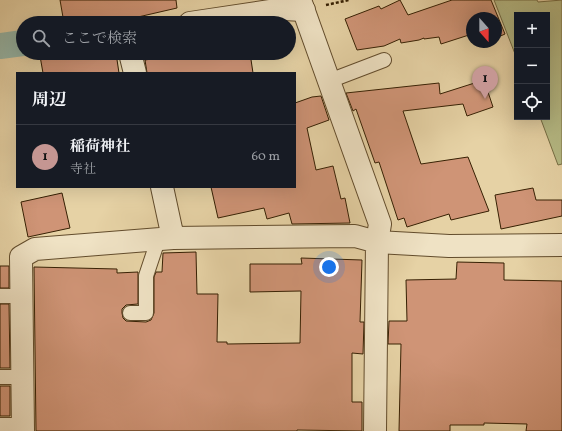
<!DOCTYPE html>
<html lang="ja">
<meta charset="utf-8">
<style>
:root{--surface:#171b24;--page:#242831;--text:#f1f3f6;--muted:#9ea1a6;--line:#363941;--accent:#c59692}
body{margin:0;font-family:Vollkorn,"Noto Serif JP",serif;background:var(--page);color:var(--text)}
.controls{position:absolute;right:12px;top:12px;display:grid;overflow:hidden;border-radius:0px;box-shadow:0 4px 16px #0002}
.controls button{width:36px;height:36px;display:grid;place-items:center;padding:0;border:0;border-bottom:1px solid var(--line);background:var(--surface);color:var(--text);font:20px sans-serif}
.compass{position:absolute;left:466px;top:12px;width:36px;height:36px;border-radius:50%;background:var(--surface);box-shadow:0 4px 16px #0002;rotate:159deg}
.you{position:absolute;left:329px;top:267px;width:14px;height:14px;margin:-10px;border:3px solid #fff;border-radius:50%;background:#1a73e8;box-shadow:0 0 0 6px #1a73e833}
.badge{display:grid;place-items:center;width:26px;height:26px;border-radius:50%;background:var(--accent);color:#111;font-size:13px;font-weight:700}
.pin{position:absolute;translate:-50% -33px;filter:drop-shadow(0 1px 2px #0008)}
.pin::after{content:'';position:absolute;top:21px;width:14px;height:12px;background:inherit;clip-path:polygon(0 0,100% 0,50% 100%)}
.list{margin:0;padding:0;list-style:none}
h2{display:flex;justify-content:space-between;align-items:center;height:52px;margin:0;padding:0 16px;font-size:17px}
h2 small{font-size:13px;font-weight:400;color:var(--muted)}
.list li{display:grid;grid-template-columns:26px 1fr auto;gap:12px;align-items:center;box-sizing:border-box;height:64px;padding:0 16px;border-top:1px solid var(--line)}
.list b{display:block;font-size:15px;white-space:nowrap}
.list p{margin:0;font-size:13px;white-space:nowrap;color:var(--muted)}
.list em{font-size:13px;font-style:normal;color:var(--muted)}
.icon{flex:none;width:22px;height:22px;fill:none;stroke:currentColor;stroke-width:2;stroke-linecap:round;stroke-linejoin:round}
.map{position:relative;flex:none;width:562px;height:431px;overflow:hidden}
.search{position:absolute;background:var(--surface);box-shadow:0 4px 16px #0002;left:16px;top:16px;width:280px;height:44px;display:flex;align-items:center;gap:10px;box-sizing:border-box;padding:0 14px;border-radius:22px;color:var(--muted);font-size:15px}
.panel{position:absolute;background:var(--surface);box-shadow:0 4px 16px #0002;left:16px;top:72px;width:280px;height:116px;border-radius:0px}
.map>svg:first-child{display:block}
.green{fill:#b6bb86;stroke:#766e44}
.lines{fill:none;stroke-linecap:round;stroke-linejoin:round}
.canal{stroke:#96b7a9;stroke-width:26}
.building{fill:#cf9476;stroke:#362003}
.service-casing{stroke:#624c2c;stroke-width:16}
.minor-casing{stroke:#624c2c;stroke-width:24}
.tertiary-casing{stroke:#624c2c;stroke-width:24}
.path{stroke:#362003;stroke-width:2.5;stroke-dasharray:3 2;stroke-linecap:butt}
.service{stroke:#efe2c4;stroke-width:14}
.minor{stroke:#efe2c4;stroke-width:22}
.tertiary{stroke:#efe2c4;stroke-width:22}
</style>
<div class="map">
<svg width="562" height="431" viewBox="0 0 562 431">
<rect width="100%" height="100%" fill="#e6d2a5"/>
<filter id="stains"><feTurbulence type="fractalNoise" baseFrequency=".005" numOctaves="4"/><feColorMatrix values="0 0 0 0 .2 0 0 0 0 .09 0 0 0 0 .02 0 0 0 .5 -.17"/></filter>
<radialGradient id="worn" r=".72"><stop offset=".6" stop-color="#630" stop-opacity="0"/><stop offset="1" stop-color="#630" stop-opacity=".3"/></radialGradient>
<path class="green" d="M494 0H537L538 2 562 0V164L558 165 540 117H547V15H517V59Z"/>
<g class="lines">
<path class="canal" d="M0 46 23 43"/>
</g>
<path class="building" d="M60 0H176L177 8 112 23H64Z
M400 0 408 15 452 0H491L505 34 496 38V18H472V34L441 44 439 37 424 39V38L419 40 401 43 400 39 384 46 357 50 345 19 379 6 381 9Z
M56 53H116L119 73H43L40 56Z
M187 53H250L253 73H147L145 60Z
M484 80 493 107 467 116 463 104 403 111 421 164 468 157 489 211 451 220 449 214 407 227 404 218 398 220 379 162 375 163 356 109 353 111 346 93 439 83 440 94Z
M321 96 329 120 307 128 316 170 333 166 341 199 345 198 350 223 292 224 289 213 267 219 264 208 218 218 211 187H295V103L312 97Z
M533 188 536 200H562V216L501 229 495 195Z
M62 193 70 228 28 237 21 202Z
M196 252 197 294H218L217 342H227V344L300 343 301 291 250 292V264H302L301 258 362 260 360 322H364L363 354 352 353V402H362V431L297 430V431H36L34 267 117 269V273L138 272V304L126 305 122 309V313L123 318 126 321 146 322 151 320 154 313V277L156 272H162L163 253Z
M457 262 504 263V280L562 281V431H526L527 424 484 423V425H450V431H399L401 344H388L389 321H407L406 280 456 279Z
M0 266H9V288H0Z
M0 304H9L10 368H0Z
M0 386H10V416H0Z"/>
<g class="lines">
<g class="service-casing">
<path id="service" d="M329 81 384 60
M0 296H22
M130 313H146V276L158 240
M0 377H22
M0 425H23"/>
</g>
<g class="minor-casing">
<path id="minor" d="M190 23 283 9 304 10
M130 53 135 73
M162 187 173 238
M23 431 21 257 35 249 173 238 355 236 377 242 375 431"/>
</g>
<g class="tertiary-casing">
<path id="tertiary" d="M300 0 380 224 377 242 449 246 562 245"/>
</g>
<path class="path" d="M326 5 349 0"/>
<use href="#service" class="service"/>
<use href="#minor" class="minor"/>
<use href="#tertiary" class="tertiary"/>
</g>
<rect width="100%" height="100%" filter="url(#stains)"/>
<rect width="100%" height="100%" fill="url(#worn)"/>
</svg>
<div class="controls">
<button>+</button>
<button>−</button>
<button><svg class="icon" aria-label="locate" viewBox="0 0 24 24"><circle cx="12" cy="12" r="6"/><path d="M12 2v4M12 18v4M2 12h4M18 12h4"/></svg></button>
</div>
<svg class="compass" viewBox="-18 -18 36 36"><path d="M0-13l5 13h-10z" fill="#e53935"/><path d="M0 13l5-13h-10z" fill="#9ea1a6"/></svg>
<div class="you"></div>
<div class="pin badge" style="left:485px;top:99px">1</div>
<div class="search"><svg class="icon" aria-label="search" viewBox="0 0 24 24"><circle cx="10" cy="10" r="6"/><path d="M15 15l6 6"/></svg>ここで検索</div>
<section class="panel">
<h2>周辺<small></small></h2>
<ul class="list">
<li><span class="badge">1</span><div><b>稲荷神社</b><p>寺社</p></div><em>60 m</em></li>
</ul>
</section>
</div>
